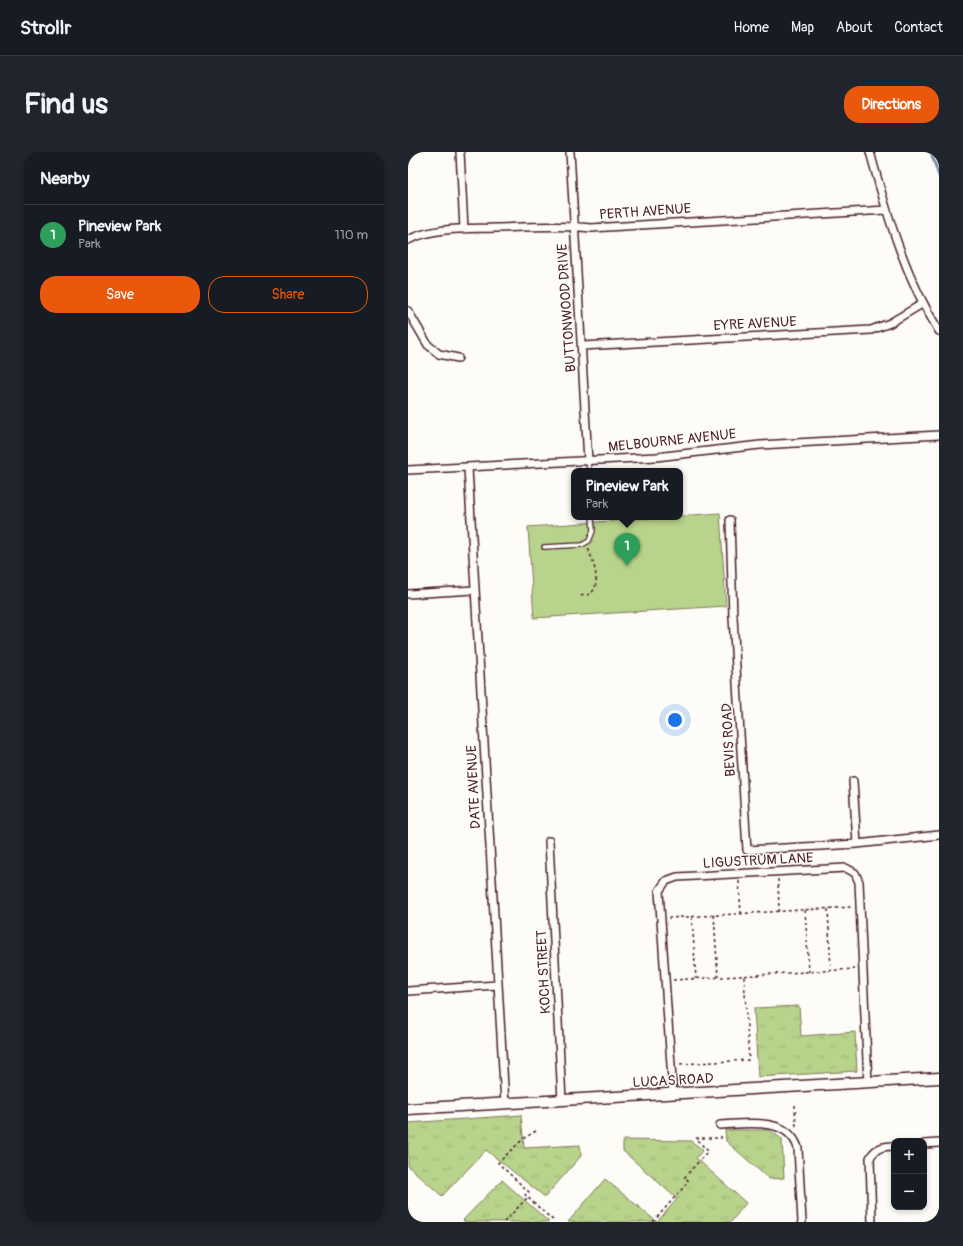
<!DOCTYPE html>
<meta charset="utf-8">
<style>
:root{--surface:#171b24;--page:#20242c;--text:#f1f3f6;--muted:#9ea1a6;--line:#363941;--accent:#ea580c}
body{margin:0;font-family:Pangolin,sans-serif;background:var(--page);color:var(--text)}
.controls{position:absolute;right:12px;bottom:12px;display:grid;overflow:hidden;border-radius:8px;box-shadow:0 2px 6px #0003}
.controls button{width:36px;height:36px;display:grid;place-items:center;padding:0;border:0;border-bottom:1px solid var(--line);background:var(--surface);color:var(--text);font:20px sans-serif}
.you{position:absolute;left:267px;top:568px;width:14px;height:14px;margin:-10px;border:3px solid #fff;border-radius:50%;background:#1a73e8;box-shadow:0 0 0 6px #1a73e833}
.badge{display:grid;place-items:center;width:26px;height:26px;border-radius:50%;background:var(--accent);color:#fff;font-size:13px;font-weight:700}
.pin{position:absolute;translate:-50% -33px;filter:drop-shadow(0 1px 2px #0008)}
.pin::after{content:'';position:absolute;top:21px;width:14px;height:12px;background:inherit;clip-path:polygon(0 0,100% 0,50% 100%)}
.popup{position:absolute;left:163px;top:316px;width:112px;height:52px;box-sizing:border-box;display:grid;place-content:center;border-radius:8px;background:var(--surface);filter:drop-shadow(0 1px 3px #0005);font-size:13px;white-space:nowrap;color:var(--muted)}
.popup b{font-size:15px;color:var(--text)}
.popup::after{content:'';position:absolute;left:50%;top:100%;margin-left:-8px;border:8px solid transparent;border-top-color:var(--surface)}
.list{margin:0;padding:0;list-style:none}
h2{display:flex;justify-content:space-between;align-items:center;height:52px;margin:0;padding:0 16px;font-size:17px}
h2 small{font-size:13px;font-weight:400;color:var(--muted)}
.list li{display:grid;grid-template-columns:26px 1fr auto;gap:12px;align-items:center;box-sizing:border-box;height:60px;padding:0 16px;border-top:1px solid var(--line)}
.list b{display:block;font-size:15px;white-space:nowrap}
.list p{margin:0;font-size:13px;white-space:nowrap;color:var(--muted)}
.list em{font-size:13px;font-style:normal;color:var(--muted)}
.actions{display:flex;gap:8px;padding:12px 16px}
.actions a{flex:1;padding:9px 0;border:1px solid var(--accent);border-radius:16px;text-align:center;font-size:14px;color:var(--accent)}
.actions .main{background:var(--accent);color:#fff}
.map{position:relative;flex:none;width:531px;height:1070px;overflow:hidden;border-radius:16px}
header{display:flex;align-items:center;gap:24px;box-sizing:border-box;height:56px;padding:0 20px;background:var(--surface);border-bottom:1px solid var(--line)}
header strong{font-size:19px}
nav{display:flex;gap:22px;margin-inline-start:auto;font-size:14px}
.intro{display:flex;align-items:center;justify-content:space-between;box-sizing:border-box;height:96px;padding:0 24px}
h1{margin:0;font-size:28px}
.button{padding:10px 18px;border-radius:16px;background:var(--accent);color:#fff;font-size:14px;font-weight:700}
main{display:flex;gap:24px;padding:0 24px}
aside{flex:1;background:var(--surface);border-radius:16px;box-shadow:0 2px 6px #0003}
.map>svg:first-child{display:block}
.grass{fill:url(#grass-tufts);stroke:#81795b}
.park{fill:#b8d38b;stroke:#81795b}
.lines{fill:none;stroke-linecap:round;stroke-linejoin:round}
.stream{stroke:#798da7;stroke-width:3}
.lane-casing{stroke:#4a1f2b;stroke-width:6}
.street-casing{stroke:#4a1f2b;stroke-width:10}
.secondary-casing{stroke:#4a1f2b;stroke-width:13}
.path{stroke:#4a1f2b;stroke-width:1.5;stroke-dasharray:3 3;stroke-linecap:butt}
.lane{stroke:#fdfcf7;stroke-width:3.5}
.street{stroke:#fdfcf7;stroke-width:7}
.secondary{stroke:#fdfcf7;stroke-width:10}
.labels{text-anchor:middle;stroke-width:3;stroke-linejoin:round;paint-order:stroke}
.street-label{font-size:14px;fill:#4a1f2b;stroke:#fdfcf7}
</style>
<header>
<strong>Strollr</strong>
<nav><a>Home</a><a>Map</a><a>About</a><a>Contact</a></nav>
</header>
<div class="intro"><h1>Find us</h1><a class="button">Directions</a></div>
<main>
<aside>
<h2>Nearby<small></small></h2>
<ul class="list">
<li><span class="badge" style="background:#2e9e5b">1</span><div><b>Pineview Park</b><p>Park</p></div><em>110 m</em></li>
</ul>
<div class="actions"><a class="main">Save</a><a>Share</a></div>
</aside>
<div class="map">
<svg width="531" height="1070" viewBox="0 0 531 1070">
<defs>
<pattern id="grass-tufts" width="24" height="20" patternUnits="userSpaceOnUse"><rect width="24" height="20" fill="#b8d38b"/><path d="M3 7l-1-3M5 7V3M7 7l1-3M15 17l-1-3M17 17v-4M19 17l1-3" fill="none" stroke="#a0b578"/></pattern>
</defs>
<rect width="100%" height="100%" fill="#fdfcf7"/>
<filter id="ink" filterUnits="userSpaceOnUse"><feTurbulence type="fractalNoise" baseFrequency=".025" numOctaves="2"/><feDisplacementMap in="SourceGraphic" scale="8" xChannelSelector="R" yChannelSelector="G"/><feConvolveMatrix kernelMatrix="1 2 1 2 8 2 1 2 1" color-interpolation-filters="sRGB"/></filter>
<g filter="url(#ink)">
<path class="grass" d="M391 854 393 884 447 880 449 919 350 925 346 856Z
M113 963 116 996 172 993 173 1004 137 1045 78 998 34 1044 0 1014V971Z
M317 978H361L374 987 376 1026 361 1027 318 989Z
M215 988 283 989 295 998 288 1006 338 1051 323 1070H249L269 1047 215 999Z
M197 1027 249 1070H160Z
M94 1028 141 1070H57L55 1068Z"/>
<path class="park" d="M312 361 318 454 126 466 120 375Z"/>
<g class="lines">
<path class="stream" d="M523 0 531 24"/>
<g class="lane-casing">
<path id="lane" d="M180 309 181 319
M136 395 174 393 181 389 185 379 184 365"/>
</g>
<g class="street-casing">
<path id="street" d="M52 0 56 77
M162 0 180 309
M462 0C479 62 496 123 531 179
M0 88C26 75 59 77 87 76 119 75 151 73 183 76L478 58
M0 159 20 193 31 202 50 206
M174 194 463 178 482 171 514 152
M60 316 97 952
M0 318 248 305 352 293 531 283
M322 368 325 465 339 698 449 692 531 683
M0 442 66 438
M445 629 449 692
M141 689 154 949
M0 839 89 833
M265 942 251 739 258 729 269 725 438 716 447 721 451 730 460 931
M312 973C338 972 380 964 390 996L394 1070
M516 992 531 991
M464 1070 462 1006C467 996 475 994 486 994"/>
</g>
<g class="secondary-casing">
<path id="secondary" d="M0 957 531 926"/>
</g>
<path class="path" d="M173 444C175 443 180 443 182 442 195 433 184 407 180 396
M370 727 371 759
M331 729 333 762
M420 757 423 818
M397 758 401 820
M306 763 310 825
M284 765 288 827
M260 766 444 755
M265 828 447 817
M272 912 341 908 336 824
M387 953 388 977
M128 979 116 986 90 1011 121 1040 117 1043 147 1070
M288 986H313V981
M96 1070 120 1045
M245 1070 280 1030V1028L276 1026 300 999 287 986"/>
<use href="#lane" class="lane"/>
<use href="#street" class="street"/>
<use href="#secondary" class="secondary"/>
</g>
</g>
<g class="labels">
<g class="street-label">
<text transform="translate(237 59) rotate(-4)" y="5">PERTH AVENUE</text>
<text transform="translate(158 156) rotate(-94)" y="5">BUTTONWOOD DRIVE</text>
<text transform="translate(347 171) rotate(-3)" y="5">EYRE AVENUE</text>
<text transform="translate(264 288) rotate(-6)" y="5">MELBOURNE AVENUE</text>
<text transform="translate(320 588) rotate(-93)" y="5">BEVIS ROAD</text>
<text transform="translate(65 635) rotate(-93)" y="5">DATE AVENUE</text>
<text transform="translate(350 708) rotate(-3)" y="5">LIGUSTRUM LANE</text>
<text transform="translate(135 820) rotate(-93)" y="5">KOCH STREET</text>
<text transform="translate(265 928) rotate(-3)" y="5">LUCAS ROAD</text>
</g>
</g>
</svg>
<div class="controls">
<button>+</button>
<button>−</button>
</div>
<div class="you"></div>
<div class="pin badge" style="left:219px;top:414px;background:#2e9e5b">1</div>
<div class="popup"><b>Pineview Park</b>Park</div>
</div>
</main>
